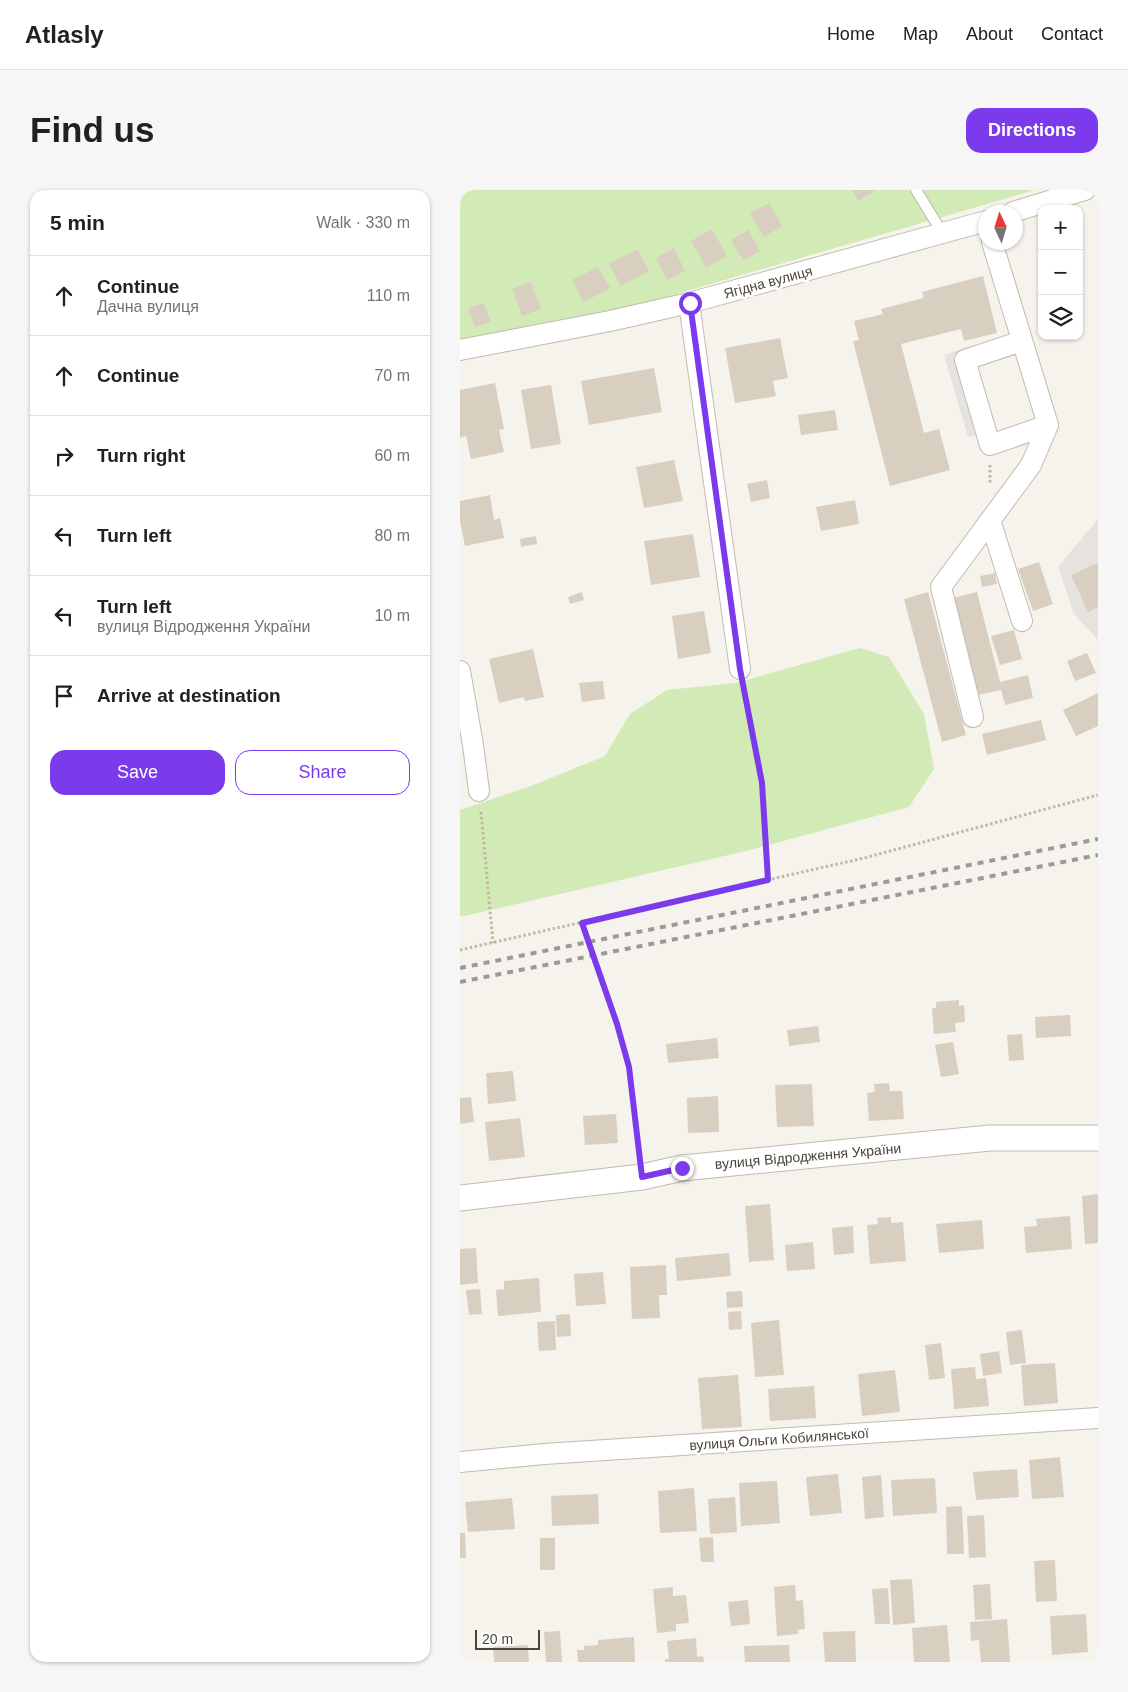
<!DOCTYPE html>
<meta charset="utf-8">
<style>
:root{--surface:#fff;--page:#f6f6f6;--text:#202124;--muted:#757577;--line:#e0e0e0;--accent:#7c3aed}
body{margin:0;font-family:Arial,sans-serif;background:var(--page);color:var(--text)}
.controls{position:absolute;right:15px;top:15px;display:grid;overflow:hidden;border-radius:10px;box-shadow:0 1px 4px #0004}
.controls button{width:45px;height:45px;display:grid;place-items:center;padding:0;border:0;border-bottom:1px solid var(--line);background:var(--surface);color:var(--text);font:25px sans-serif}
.compass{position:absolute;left:518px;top:15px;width:45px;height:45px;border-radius:50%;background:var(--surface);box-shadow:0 1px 4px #0004;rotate:356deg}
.scale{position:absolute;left:15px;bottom:12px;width:65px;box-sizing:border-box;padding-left:5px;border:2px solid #4b4439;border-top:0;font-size:14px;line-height:18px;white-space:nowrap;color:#4b4439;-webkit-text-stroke:4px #fff;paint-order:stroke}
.stop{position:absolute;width:15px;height:15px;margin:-11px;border:4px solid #7c3aed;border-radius:50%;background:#fff}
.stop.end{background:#7c3aed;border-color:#fff;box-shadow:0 1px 5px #0008}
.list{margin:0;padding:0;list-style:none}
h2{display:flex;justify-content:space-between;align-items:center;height:65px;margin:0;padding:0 20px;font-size:21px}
h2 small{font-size:16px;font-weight:400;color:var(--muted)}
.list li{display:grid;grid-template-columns:32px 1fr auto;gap:15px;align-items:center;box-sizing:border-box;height:80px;padding:0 20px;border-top:1px solid var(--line)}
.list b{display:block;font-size:19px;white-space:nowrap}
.list p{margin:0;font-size:16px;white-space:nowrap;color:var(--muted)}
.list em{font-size:16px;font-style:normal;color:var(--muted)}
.actions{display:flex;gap:10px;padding:15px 20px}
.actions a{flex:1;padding:11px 0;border:1px solid var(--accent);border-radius:15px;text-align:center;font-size:18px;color:var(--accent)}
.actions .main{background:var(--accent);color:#fff}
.icon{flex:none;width:28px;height:28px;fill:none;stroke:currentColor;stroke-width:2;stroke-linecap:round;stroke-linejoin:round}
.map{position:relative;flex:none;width:638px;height:1472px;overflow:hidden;border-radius:15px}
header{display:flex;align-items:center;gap:30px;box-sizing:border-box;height:70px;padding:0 25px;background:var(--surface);border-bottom:1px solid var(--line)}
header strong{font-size:24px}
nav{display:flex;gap:28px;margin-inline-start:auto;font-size:18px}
.intro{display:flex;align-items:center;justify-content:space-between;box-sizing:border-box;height:120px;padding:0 30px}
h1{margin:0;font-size:35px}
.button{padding:12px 22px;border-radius:15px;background:var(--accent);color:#fff;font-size:18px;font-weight:700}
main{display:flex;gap:30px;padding:0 30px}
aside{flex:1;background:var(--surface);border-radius:15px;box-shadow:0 1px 4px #0004}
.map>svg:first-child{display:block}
.industrial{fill:#e6e2dd}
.green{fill:#d2eab5}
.parking{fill:#e5e3e0}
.building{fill:#d8cfc1}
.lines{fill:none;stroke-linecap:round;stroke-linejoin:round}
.service-casing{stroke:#c2bbae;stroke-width:12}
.minor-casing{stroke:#c2bbae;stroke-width:22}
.tertiary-casing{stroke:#c2bbae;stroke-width:27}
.path{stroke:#c4b79f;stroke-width:3;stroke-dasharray:2.5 2.5;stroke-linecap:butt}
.service{stroke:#fff;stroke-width:10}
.minor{stroke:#fff;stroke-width:20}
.tertiary{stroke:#fff;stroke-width:25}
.rail{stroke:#9a9a9a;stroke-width:4;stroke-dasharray:6 6;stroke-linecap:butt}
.route{stroke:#7c3aed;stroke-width:6}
.labels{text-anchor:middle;stroke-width:5;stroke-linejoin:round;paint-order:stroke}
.street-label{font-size:14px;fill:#4b4439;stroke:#fff}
</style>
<header>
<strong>Atlasly</strong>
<nav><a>Home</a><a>Map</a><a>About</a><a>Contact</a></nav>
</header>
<div class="intro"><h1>Find us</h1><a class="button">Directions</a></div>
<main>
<aside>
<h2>5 min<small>Walk · 330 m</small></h2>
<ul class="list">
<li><svg class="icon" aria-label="ahead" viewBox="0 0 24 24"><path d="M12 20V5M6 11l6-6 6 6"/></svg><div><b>Continue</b><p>Дачна вулиця</p></div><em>110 m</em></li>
<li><svg class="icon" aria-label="ahead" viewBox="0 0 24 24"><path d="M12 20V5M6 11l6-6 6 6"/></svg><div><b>Continue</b></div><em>70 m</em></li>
<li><svg class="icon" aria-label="right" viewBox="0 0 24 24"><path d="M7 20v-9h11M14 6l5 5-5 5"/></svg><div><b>Turn right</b></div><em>60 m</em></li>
<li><svg class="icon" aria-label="left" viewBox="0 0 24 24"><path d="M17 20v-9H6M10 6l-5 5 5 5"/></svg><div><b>Turn left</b></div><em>80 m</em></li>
<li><svg class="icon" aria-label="left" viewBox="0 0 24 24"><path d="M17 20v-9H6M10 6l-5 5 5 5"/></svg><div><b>Turn left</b><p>вулиця Відродження України</p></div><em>10 m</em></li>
<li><svg class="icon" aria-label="arrive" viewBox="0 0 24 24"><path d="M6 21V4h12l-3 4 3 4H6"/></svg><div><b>Arrive at destination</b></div></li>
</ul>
<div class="actions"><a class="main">Save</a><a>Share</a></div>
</aside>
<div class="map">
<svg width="638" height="1472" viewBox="0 0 638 1472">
<rect width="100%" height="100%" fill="#f6f3ec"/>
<path class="industrial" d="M638 329V450L614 424 598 377Z"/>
<path class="green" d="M0 0H575L113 134 0 153Z
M400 458 429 467 464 524 474 579 449 617 290 660 0 727V620L71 596 145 566 170 524 207 500 275 493Z"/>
<path class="parking" d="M513 155 516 166 505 170 527 242 508 247 484 165Z"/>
<path class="building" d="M392 0H416L398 11Z
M309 13 322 36 304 47 290 23Z
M252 39 267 66 246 78 231 51Z
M288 40 300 61 284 71 271 50Z
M214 58 225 81 207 90 196 68Z
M177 59 189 81 161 96 149 74Z
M138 77 150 98 124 112 112 90Z
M523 86 537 143 504 151 501 139 441 154 464 243 479 239 490 280 430 296 393 151 399 150 394 131 423 124 421 119 464 108 462 102Z
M71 92 81 119 62 126 52 99Z
M24 113 31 132 15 137 8 118Z
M320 148 328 188 313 191 316 206 275 213 265 158Z
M194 178 202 222 129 235 121 191Z
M35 193 44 239 39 240 44 262 11 269 6 246 0 248V200Z
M91 195 101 254 71 259 61 200Z
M375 220 378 240 341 245 338 225Z
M214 270 223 311 184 318 176 277Z
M307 290 310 308 291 312 287 294Z
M30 305 34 330 40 328 44 348 5 356 0 331V311Z
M395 310 399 334 361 341 356 317Z
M233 344 240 387 191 395 184 351Z
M76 346 77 354 61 357 60 349Z
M579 372 593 414 573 421 558 379Z
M638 373V417L628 422 611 385Z
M535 383 537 394 522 397 520 386Z
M122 402 124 410 110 414 108 407Z
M468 402 506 545 482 552 444 409Z
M517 402 540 492 568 485 573 508 545 515 541 500 518 505 493 408Z
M244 421 251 463 218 469 212 426Z
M554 440 562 469 540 475 531 446Z
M73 459 84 507 65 511 64 507 39 513 29 469Z
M627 463 636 483 615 491 607 471Z
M143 491 145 509 122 512 119 493Z
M638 503V536L616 546 603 520Z
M581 530 586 550 527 565 522 544Z
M499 810V816L504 815 505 832 495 833 496 842 474 844 472 818H476V812Z
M610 825 611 846 576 848 575 827Z
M358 836 360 852 329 856 327 840Z
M562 844 564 870 549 871 547 845Z
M257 848 259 868 208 873 206 854Z
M493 852 499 884 481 887 475 855Z
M53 881 56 911 28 914 26 883Z
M429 893 430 901H442L444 929 409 931 407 903 415 902 414 894Z
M352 894 354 936 317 937 315 895Z
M258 906 259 942 228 943 227 908Z
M11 907 14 932 0 934V908Z
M156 924 158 953 125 955 123 926Z
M60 928 65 967 29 971 25 932Z
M638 1004V1053L625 1054 622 1006Z
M310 1014 314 1070 289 1072 285 1016Z
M610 1026 612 1059 566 1063 564 1037 577 1036 576 1029Z
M431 1027V1033L443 1032 446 1071 410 1074 407 1035 418 1034 417 1028Z
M522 1030 524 1059 479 1063 476 1034Z
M393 1036 394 1063 374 1065 372 1038Z
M353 1052 355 1079 327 1081 325 1055Z
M16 1058 18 1093 0 1095V1059Z
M269 1063 271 1086 217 1091 215 1068Z
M206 1075 207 1105H199L200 1128 172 1129 170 1077Z
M143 1082 146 1114 116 1116 114 1084Z
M79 1088 81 1122 38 1126 36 1100 44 1099V1091Z
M20 1099 22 1124 9 1125 6 1100Z
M282 1101 283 1117 267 1118 266 1102Z
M281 1121 282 1139 269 1140 268 1122Z
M110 1124 111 1146 97 1147 96 1125Z
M319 1130 324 1185 295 1187 291 1133Z
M95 1131 96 1160 79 1161 77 1132Z
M562 1140 566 1173 550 1175 546 1142Z
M481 1153 485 1188 469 1190 465 1155Z
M539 1161 542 1183 523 1186 520 1164Z
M595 1173 598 1213 564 1216 561 1175Z
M515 1177 516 1189 526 1188 529 1216 494 1219 491 1179Z
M435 1180 440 1222 402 1226 398 1184Z
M278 1185 282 1237 242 1239 238 1188Z
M354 1196 356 1228 310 1231 308 1199Z
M600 1267 604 1307 572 1309 569 1270Z
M557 1279 559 1307 516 1310 513 1282Z
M378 1284 382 1323 350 1326 346 1287Z
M421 1285 424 1327 405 1329 402 1287Z
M475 1288 477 1323 433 1326 431 1290Z
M317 1291 320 1333 281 1336 279 1293Z
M234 1298 237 1341 200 1343 198 1301Z
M138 1304 139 1334 92 1336 91 1306Z
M275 1307 277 1342 250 1344 248 1309Z
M52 1308 55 1339 8 1342 5 1312Z
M502 1316 504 1364H487L486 1317Z
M524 1325 526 1367 509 1368 507 1326Z
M0 1343H5L6 1368H0Z
M253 1347 254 1372H241L239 1348Z
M80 1348H95V1380H80Z
M595 1370 597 1411 576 1412 574 1371Z
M452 1389 455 1433 433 1435 430 1390Z
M530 1394 532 1429 515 1430 513 1395Z
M335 1395 336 1411 343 1410 345 1439 338 1440V1444L317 1446 314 1397Z
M213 1397V1406L226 1405 229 1433 216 1434V1441L197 1443 193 1399Z
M428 1398 430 1434H415L412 1399Z
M288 1410 290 1434 271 1436 268 1412Z
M626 1424 628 1462 592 1465 590 1426Z
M547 1429 550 1472H521L519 1450 511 1451 510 1432Z
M487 1435 490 1472H454L452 1438Z
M100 1441 102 1472H86L84 1442Z
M395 1441 396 1472H365L363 1442Z
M174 1447 175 1472H118L117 1460H124V1456L138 1455V1450Z
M236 1448 237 1467 243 1466 244 1472H205V1469H209L207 1451Z
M68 1455 69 1472H34L33 1457Z
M329 1455 330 1472H285L284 1456Z"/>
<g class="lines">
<g class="service-casing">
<path id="service" d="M456 0 483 44"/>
</g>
<g class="minor-casing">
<path id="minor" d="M553 22 625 0
M229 113 280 479
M562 151 505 170 530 255 588 235
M0 160 150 131 229 113 526 31
M530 330 562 431
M0 481 13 555 19 601
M513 527 481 397 571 275 588 235 532 52
M0 1272 84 1264 638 1228"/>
</g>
<g class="tertiary-casing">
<path id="tertiary" d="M0 1008 182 987 222 978 530 948H638"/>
</g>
<path class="path" d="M530 275V294
M284 497 302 593 308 690
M21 622 33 753
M121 733 157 834 169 877 179 964
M0 760 404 668 638 605"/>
<use href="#service" class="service"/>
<use href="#minor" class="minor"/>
<use href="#tertiary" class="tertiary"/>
<path class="rail" d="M0 778 638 649
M0 792 638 665"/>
</g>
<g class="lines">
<path class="route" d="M222 978 182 987 169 877 157 834 122 733 308 690 302 593 280 479 230 113"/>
</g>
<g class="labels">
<g class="street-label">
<text transform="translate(308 92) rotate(-15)" y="5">Ягідна вулиця</text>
<text transform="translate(348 966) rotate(-5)" y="5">вулиця Відродження України</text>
<text transform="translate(319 1249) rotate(-4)" y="5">вулиця Ольги Кобилянської</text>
</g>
</g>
</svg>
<div class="controls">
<button>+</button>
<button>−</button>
<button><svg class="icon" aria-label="layers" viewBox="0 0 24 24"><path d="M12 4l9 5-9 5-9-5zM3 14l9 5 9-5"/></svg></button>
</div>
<svg class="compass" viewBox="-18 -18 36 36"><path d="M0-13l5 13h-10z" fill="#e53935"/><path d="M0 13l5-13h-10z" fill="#757577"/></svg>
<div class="scale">20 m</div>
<div class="stop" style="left:230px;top:113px"></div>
<div class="stop end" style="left:222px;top:978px"></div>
</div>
</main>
